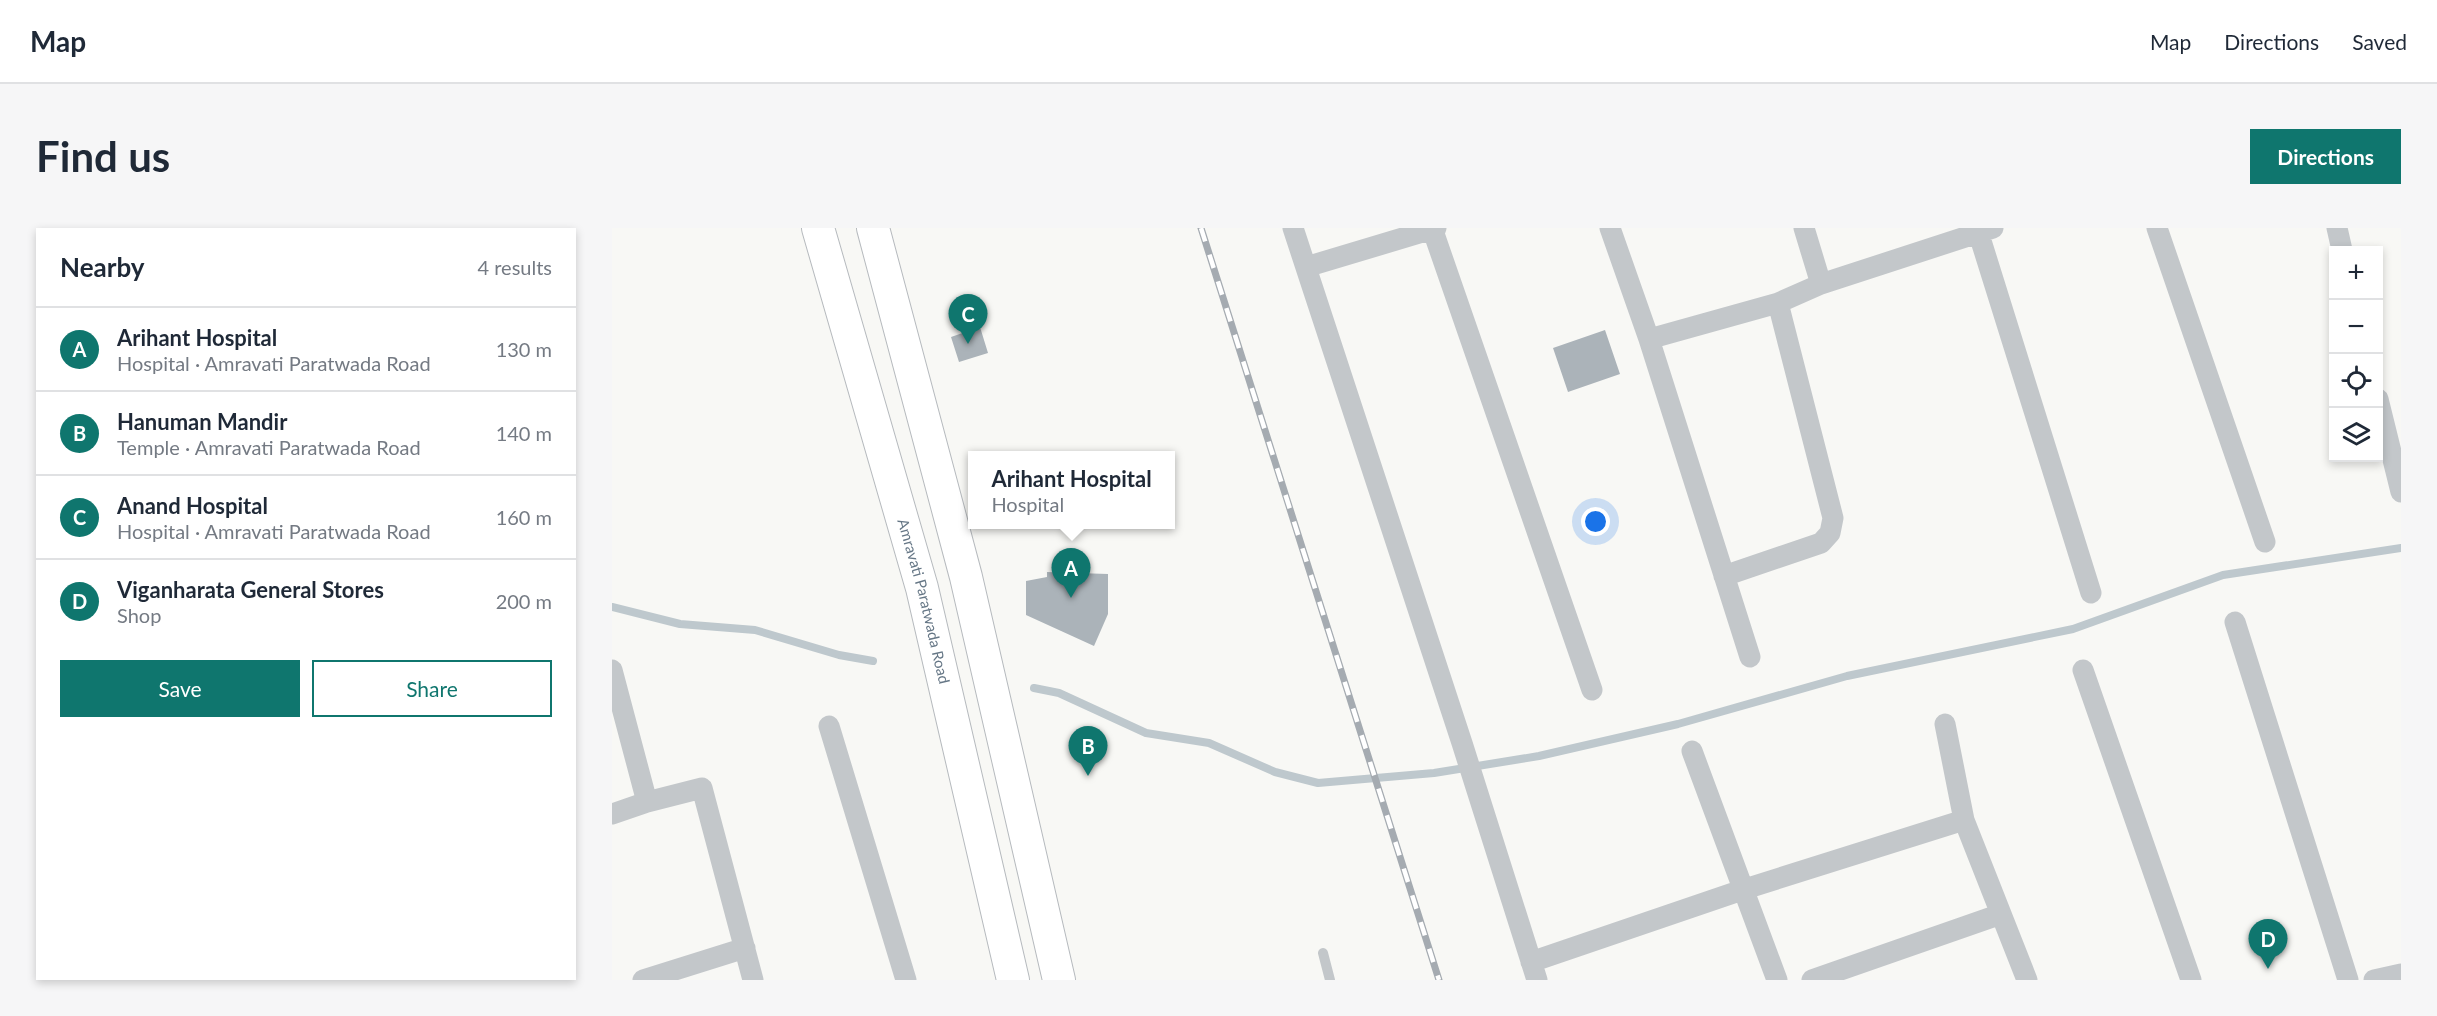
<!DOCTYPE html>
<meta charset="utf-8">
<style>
:root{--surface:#fff;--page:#f6f6f7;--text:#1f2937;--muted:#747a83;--line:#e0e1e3;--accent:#0f766e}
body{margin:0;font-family:Lato,sans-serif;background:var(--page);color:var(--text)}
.controls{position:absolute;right:18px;top:18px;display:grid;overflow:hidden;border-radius:0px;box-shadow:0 3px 9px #0003}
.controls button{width:54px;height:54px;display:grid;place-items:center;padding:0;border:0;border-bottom:2px solid var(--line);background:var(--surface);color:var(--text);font:30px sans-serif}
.you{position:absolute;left:984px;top:294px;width:21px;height:21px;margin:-15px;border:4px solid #fff;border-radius:50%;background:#1a73e8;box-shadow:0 0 0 9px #1a73e833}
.badge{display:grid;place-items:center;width:39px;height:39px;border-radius:50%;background:var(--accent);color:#fff;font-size:20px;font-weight:700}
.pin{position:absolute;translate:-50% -50px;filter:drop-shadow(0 2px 3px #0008)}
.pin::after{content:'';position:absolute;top:32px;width:21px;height:18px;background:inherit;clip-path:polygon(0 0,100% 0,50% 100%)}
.popup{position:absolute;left:356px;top:223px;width:207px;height:78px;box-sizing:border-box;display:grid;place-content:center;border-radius:0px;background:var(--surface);filter:drop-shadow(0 2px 4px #0005);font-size:20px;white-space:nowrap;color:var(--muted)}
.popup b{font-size:22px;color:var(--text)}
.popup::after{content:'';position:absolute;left:50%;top:100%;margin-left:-12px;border:12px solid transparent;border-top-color:var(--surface)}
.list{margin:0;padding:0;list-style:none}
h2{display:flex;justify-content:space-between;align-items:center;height:78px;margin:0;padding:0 24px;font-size:26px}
h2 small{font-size:20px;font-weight:400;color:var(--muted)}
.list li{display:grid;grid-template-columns:39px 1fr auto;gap:18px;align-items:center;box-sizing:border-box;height:84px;padding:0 24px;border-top:2px solid var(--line)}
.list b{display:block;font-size:22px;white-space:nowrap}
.list p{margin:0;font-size:20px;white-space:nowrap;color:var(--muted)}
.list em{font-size:20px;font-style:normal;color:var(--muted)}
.actions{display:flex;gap:12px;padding:18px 24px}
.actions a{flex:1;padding:14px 0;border:2px solid var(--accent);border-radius:0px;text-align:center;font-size:21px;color:var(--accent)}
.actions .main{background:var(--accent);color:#fff}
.icon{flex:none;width:33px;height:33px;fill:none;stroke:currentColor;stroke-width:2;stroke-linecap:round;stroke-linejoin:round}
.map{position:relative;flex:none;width:1789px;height:752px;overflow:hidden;border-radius:0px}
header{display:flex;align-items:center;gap:36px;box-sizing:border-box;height:84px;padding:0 30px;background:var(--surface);border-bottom:2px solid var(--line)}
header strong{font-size:28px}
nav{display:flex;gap:33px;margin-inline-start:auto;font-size:21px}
.intro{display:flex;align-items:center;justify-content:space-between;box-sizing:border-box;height:144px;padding:0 36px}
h1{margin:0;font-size:42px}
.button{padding:15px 27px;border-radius:0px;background:var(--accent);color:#fff;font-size:21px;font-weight:700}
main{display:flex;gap:36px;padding:0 36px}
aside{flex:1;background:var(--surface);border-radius:0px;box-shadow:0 3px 9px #0003}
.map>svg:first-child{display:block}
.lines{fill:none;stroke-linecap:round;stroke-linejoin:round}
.stream{stroke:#bec8cd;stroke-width:8}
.building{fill:#abb3b9}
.primary-casing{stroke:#b6babe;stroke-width:34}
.lane{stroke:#c3c7ca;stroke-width:10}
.street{stroke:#c3c7ca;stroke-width:21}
.primary{stroke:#fff;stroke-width:32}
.rail-casing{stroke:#a5abb1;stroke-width:7}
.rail{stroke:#fff;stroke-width:4.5;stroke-dasharray:14;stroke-linecap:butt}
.labels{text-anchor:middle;stroke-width:6;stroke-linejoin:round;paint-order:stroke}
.street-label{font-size:15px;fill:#667786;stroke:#fff}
</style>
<header>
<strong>Map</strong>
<nav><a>Map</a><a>Directions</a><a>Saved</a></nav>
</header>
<div class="intro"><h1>Find us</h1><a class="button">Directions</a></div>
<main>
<aside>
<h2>Nearby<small>4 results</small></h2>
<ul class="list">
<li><span class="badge">A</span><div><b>Arihant Hospital</b><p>Hospital · Amravati Paratwada Road</p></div><em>130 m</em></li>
<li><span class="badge">B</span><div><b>Hanuman Mandir</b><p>Temple · Amravati Paratwada Road</p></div><em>140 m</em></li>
<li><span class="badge">C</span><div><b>Anand Hospital</b><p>Hospital · Amravati Paratwada Road</p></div><em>160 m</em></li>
<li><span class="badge">D</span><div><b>Viganharata General Stores</b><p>Shop</p></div><em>200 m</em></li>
</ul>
<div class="actions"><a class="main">Save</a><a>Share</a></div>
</aside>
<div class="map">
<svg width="1789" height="752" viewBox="0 0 1789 752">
<rect width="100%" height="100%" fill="#f8f8f5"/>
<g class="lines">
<path class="stream" d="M0 379 68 396 143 402 227 427 261 433
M422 460 447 465 534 505 597 515 663 544 706 555 822 545 927 528 1066 496 1235 448 1461 401 1611 347 1789 320"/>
</g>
<path class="building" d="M368 99 376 125 347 134 339 109Z
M993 102 1008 146 956 164 941 120Z
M435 344 496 346V386L482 418 414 387V353L435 349Z"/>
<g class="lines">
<g class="primary-casing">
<g id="primary">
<path id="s1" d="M206 0 310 360 401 752"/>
<path d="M261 0 354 349 447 752"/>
</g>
</g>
<path class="lane" d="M711 725 718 752"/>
<path class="street" d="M681 0 850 515 925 752
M820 0 980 462
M998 0 1037 111 1138 429
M1192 0 1209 56
M1365 0 1479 365
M1545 0 1653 314
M1725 0 1730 22
M694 39 824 0
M1037 111 1166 75 1209 56 1381 0
M1766 171 1789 264
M1112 348 1209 315 1218 305 1221 290 1166 75
M1623 394 1736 752
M0 442 35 574
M1471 442 1579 752
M1333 496 1352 592 1415 752
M217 498 294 752
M1080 523 1165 752
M0 586 35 574 90 560 141 752
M919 734 1133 661 1352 592
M31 752 133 720
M1200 752 1389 686
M1762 752 1789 746"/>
<use href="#primary" class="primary"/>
<g class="rail-casing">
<path id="rail" d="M589 0 827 752"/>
</g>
<use href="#rail" class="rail"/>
</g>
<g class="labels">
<g class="street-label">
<text dy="5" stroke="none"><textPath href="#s1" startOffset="388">Amravati Paratwada Road</textPath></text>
</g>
</g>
</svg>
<div class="controls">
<button>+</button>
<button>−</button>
<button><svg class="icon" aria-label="locate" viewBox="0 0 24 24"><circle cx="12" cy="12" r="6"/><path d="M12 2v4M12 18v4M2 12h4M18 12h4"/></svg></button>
<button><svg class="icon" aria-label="layers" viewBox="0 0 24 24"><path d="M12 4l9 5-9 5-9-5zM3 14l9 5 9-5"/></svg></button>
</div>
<div class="you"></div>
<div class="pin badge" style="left:459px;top:370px">A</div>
<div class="popup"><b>Arihant Hospital</b>Hospital</div>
<div class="pin badge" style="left:476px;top:548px">B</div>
<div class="pin badge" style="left:356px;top:116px">C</div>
<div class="pin badge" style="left:1656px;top:741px">D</div>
</div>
</main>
